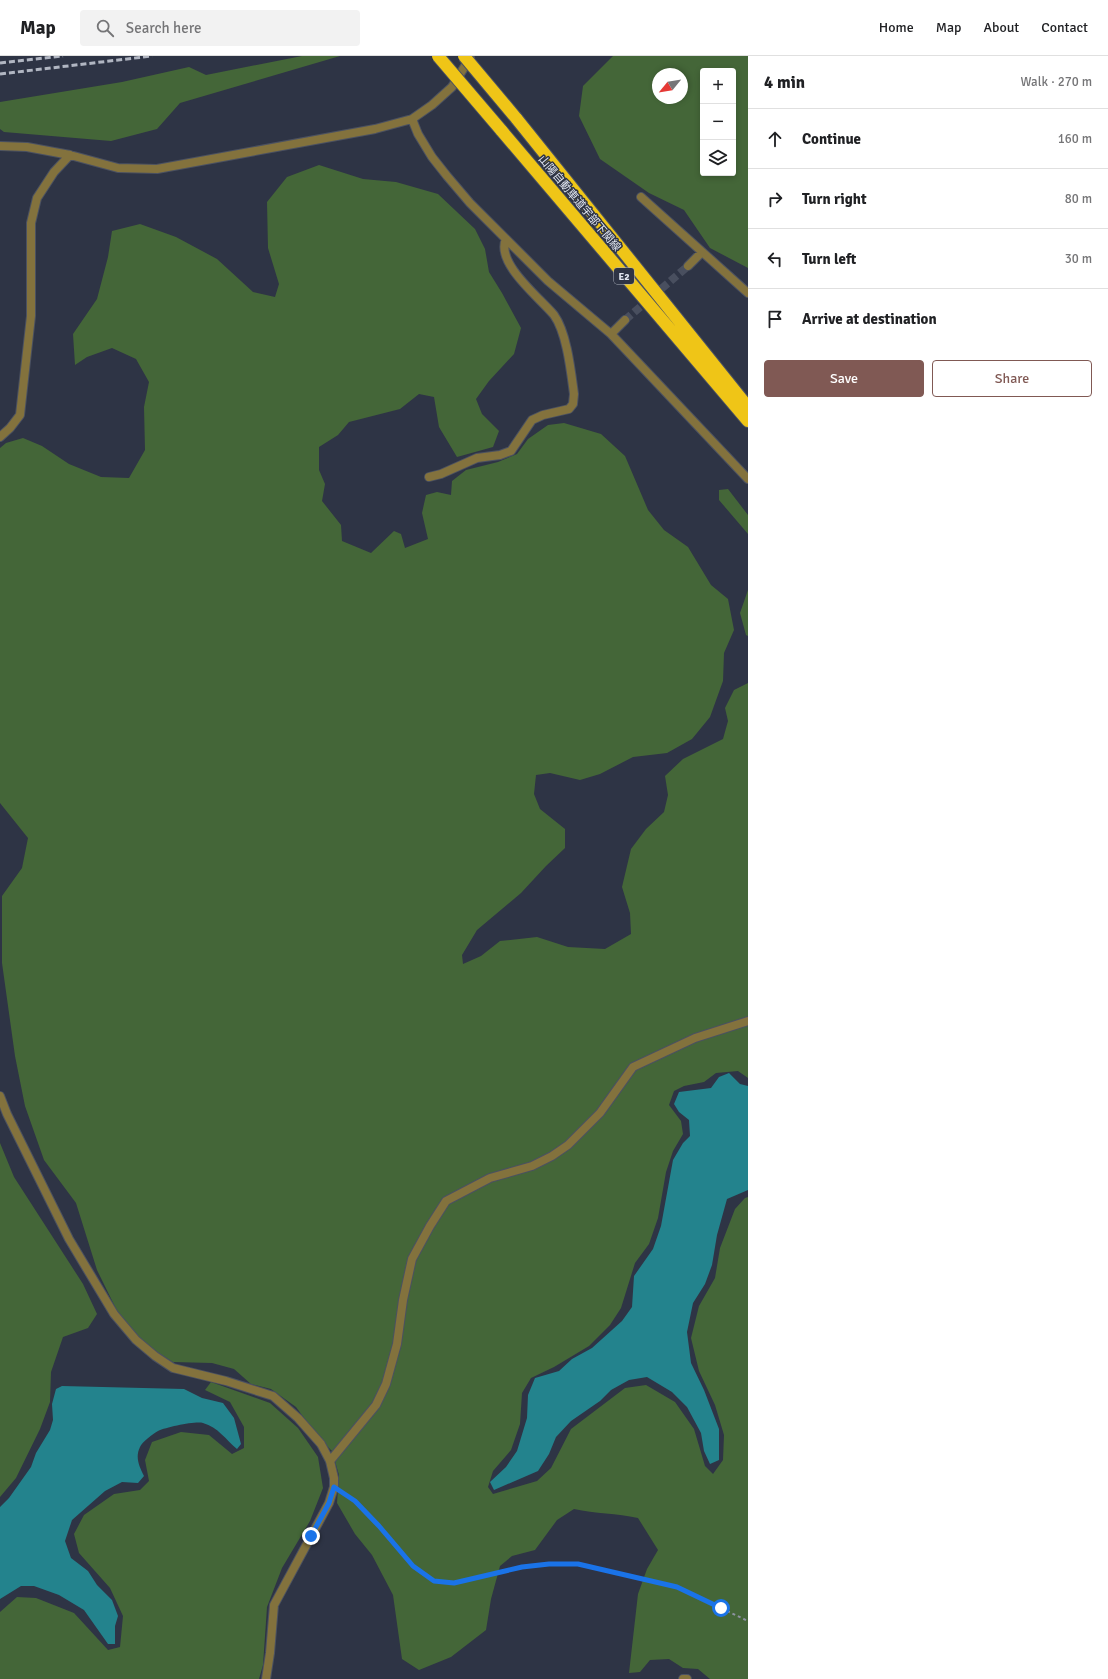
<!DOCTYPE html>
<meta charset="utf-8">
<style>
:root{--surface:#fff;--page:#f2f2f2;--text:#202124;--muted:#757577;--line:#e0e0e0;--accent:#805954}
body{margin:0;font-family:Signika,"Noto Sans JP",sans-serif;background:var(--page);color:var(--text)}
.controls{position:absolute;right:12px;top:12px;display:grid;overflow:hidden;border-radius:4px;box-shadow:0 2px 6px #0003}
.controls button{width:36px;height:36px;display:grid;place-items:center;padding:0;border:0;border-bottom:1px solid var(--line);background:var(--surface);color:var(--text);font:20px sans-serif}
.compass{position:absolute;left:652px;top:12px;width:36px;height:36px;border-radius:50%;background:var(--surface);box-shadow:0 2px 6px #0003;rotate:240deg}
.stop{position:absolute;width:12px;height:12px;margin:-9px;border:3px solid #1a73e8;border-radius:50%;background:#fff}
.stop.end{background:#1a73e8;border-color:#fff;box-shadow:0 1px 4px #0008}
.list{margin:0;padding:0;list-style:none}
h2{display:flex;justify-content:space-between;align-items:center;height:52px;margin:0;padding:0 16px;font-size:17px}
h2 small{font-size:13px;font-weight:400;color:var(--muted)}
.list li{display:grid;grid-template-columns:26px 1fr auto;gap:12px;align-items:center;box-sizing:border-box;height:60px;padding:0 16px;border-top:1px solid var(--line)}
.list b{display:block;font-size:15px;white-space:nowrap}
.list em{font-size:13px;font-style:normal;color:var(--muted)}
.actions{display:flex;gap:8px;padding:12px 16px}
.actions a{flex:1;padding:9px 0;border:1px solid var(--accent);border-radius:4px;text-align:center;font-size:14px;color:var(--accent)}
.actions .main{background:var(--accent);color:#fff}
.icon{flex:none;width:22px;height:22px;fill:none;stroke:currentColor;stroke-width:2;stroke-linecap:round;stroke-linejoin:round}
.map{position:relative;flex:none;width:748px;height:1623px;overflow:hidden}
header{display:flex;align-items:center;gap:24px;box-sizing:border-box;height:56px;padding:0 20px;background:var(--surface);border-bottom:1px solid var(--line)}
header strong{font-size:19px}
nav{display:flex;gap:22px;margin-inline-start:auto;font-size:14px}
.search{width:280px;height:36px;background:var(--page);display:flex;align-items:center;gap:10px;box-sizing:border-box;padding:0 14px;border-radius:4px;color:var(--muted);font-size:15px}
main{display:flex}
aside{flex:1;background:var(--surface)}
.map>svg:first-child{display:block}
.green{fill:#446638;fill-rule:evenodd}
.water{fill:#23838d}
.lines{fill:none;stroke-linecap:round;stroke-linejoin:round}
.street-tunnel{stroke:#494f5f;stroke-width:8;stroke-dasharray:8 4;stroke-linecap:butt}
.street-casing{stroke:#4b5161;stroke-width:10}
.highway-casing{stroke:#4b5161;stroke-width:14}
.path{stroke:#8d92a0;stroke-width:2;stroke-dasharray:3 3;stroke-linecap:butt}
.street{stroke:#83723d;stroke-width:8}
.highway{stroke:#efc517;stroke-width:12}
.rail{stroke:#b1b6c2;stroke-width:3;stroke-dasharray:6 3;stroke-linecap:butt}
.highway-bridge-casing{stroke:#4b5161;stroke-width:14;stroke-linecap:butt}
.highway-bridge{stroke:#efc517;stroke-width:12}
.route{stroke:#1a73e8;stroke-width:5}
.labels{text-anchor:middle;stroke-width:3;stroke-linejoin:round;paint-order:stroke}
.shield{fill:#2e3445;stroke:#acb1bd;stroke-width:1}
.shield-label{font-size:10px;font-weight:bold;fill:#e2e7f1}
.street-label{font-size:11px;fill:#e2e7f1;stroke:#2e3445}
</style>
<header>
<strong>Map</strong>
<div class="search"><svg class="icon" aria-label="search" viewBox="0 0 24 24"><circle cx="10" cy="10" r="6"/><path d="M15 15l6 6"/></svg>Search here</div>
<nav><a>Home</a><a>Map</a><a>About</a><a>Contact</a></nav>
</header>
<main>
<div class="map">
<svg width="748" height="1623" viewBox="0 0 748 1623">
<rect width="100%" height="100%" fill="#2e3445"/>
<path class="green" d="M302 0H340L180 47 157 73 111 85 4 76 0 73V46L122 26 189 11 206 19Z
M613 0H748V212L710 192 684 154 649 137 600 103 579 60 583 30ZM703 15H733V117H703ZM658 18H682V42H658Z
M319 109 363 123 396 126 438 138 475 173 485 193 489 216 502 237 521 272 514 298 489 325 476 343 482 358 499 375 493 391 457 401 439 371 434 341 419 338 400 353 349 366 338 379 319 391V414L325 428 322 445 341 469 342 485 371 497 394 475 401 478 405 492 428 483 422 457 426 439 437 436 451 439 452 425 466 414 498 406 517 398 528 383 548 369 564 367 601 378 625 400 648 454 664 474 688 491 711 529 728 543 734 574 724 597 723 625 710 661 692 683 667 697 633 701 600 718 580 724 550 717 536 719 534 738 540 753 565 773V792L546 810 521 837 477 874 462 899 463 908 481 900 500 885 537 881 568 891 605 893 631 878 630 857 622 831 631 793 646 773 664 756 668 739 665 720 683 703 723 683 728 665 725 652 734 634 748 627V1022L738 1015 716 1017 704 1026 684 1030 674 1035 669 1049 681 1065 683 1078 673 1095 666 1116 658 1162 649 1188 635 1207 621 1252 610 1269 589 1290 554 1311 531 1322 522 1337 520 1368 511 1394 493 1415 488 1431 493 1438 537 1425 551 1412 571 1373 625 1332 646 1329 675 1346 694 1373 705 1410 713 1418 723 1404 724 1379 715 1349 699 1315 691 1282 699 1250 715 1222 720 1192 735 1153 745 1142 748 1141V1623H710L698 1613 683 1612 669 1603 650 1604 640 1616 629 1617 638 1538 647 1513 658 1494 638 1462C617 1457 595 1458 574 1453L557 1464 535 1494 512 1500 500 1510 491 1543 486 1574 451 1601 419 1614 402 1603 393 1539 372 1499 355 1478 337 1447 339 1419 332 1395 318 1381 296 1351 271 1333 251 1328 234 1313 212 1307 173 1306 145 1289 124 1269 97 1214 76 1147 44 1104 25 1050 15 1000 2 907V840L22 812 28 782 0 747V392L6 387 23 382 42 390 69 408 101 421 129 422 145 394 144 351 149 326 136 303 112 292 87 301 75 309 73 278 97 243 108 201 112 175 140 168 176 181 217 203 253 236 275 241 279 228 268 192 267 146 287 121Z
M728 433 748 459V478L719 444V434Z
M748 534V580L746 579 740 557Z
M0 1087 14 1121 83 1228 97 1258 88 1272 63 1281 51 1316 50 1346 40 1373 16 1422 0 1441Z
M211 1326 270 1347 298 1372 318 1401 323 1432 310 1465 282 1512 267 1551 263 1609 259 1623H0V1556L17 1541 36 1542 74 1557 108 1594 120 1591 123 1560 110 1532 79 1497 74 1478 84 1459 114 1438 140 1434 149 1425 145 1404 152 1386 181 1376 209 1379 232 1398 244 1392V1371L230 1346 205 1334Z"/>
<path class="water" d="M729 1017 740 1028 748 1030V1134L727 1143 717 1179 712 1209 705 1228 693 1247 687 1276 691 1307 704 1334 719 1373V1404L710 1408 704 1395 701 1377 687 1351 672 1336 647 1321 629 1324 611 1334 600 1345 571 1365 556 1381 549 1398 538 1415 494 1434 490 1426 506 1411 517 1395 527 1362 528 1339 535 1322 559 1315 572 1303 592 1292 622 1265 632 1251 634 1220 653 1193 661 1170 673 1104 683 1087 690 1080 689 1064 679 1056 674 1048 679 1036 711 1032 719 1021Z
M62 1330 184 1333 202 1342 223 1347 234 1362 241 1388 237 1393C226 1384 218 1371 203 1367 195 1365 167 1371 158 1375 153 1378 142 1386 140 1391 135 1401 139 1410 144 1420L138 1427 122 1426 105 1435 72 1464 65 1485 71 1502 88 1515 97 1529 112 1544 118 1560 115 1570V1588H108L84 1554 59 1539 34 1530H21L0 1543V1451L9 1442 31 1411 36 1397 50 1374 53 1364 52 1348 56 1333Z"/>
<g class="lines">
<path class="street-tunnel" d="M625 264 688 210"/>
<g class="street-casing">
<path id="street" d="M412 63 418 78 432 101 447 120 470 147 548 225 611 278
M0 90 27 91 70 99 118 112 157 113 375 73 412 63 432 49 452 31 470 2
M641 141 748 237
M688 210 702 196
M625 264 611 278 748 423
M0 381 10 372 20 359 31 260V167L37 142 54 116 70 99
M429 421 441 418 477 402 500 399 511 395 532 364 543 359 569 353 573 348 574 338C571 316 567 277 554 259 540 242 495 207 506 183
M0 1040 7 1058 69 1183 114 1258 136 1284 155 1300 173 1312 226 1325 273 1340 298 1362 321 1388 330 1405 334 1422V1431L329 1447 274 1549 270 1597 266 1623
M330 1405 376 1349 386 1328 397 1288 403 1244 412 1203 430 1170 446 1145 490 1122 532 1110 552 1100 568 1089 600 1057 633 1011 695 982 748 965
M683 1623H687"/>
</g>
<g class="highway-casing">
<path id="highway" d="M516 62 748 351
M501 74 748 365"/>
</g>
<path class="path" d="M342 1436 355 1445 379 1470 413 1510 434 1525 454 1527 522 1511 549 1508H578L677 1531 748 1565"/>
<use href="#street" class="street"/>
<use href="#highway" class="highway"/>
<path class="rail" d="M0 7 63 0
M0 18 152 0"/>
<g class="highway-bridge-casing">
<path id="highway-bridge" d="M438 0 501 74
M464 0 516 62"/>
</g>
<use href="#highway-bridge" class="highway-bridge"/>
</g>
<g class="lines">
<path class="route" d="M311 1480 329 1447 334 1431 355 1445 379 1470 413 1510 434 1525 454 1527 522 1511 549 1508H578L677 1531 721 1552"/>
</g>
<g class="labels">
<rect class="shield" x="614" y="212" width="20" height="16" rx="3"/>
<g class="shield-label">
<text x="624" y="224">E2</text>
</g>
<g class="street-label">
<text transform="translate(580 147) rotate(50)" y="4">山陽自動車道宇部下関線</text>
</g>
</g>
</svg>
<div class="controls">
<button>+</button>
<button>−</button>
<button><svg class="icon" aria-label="layers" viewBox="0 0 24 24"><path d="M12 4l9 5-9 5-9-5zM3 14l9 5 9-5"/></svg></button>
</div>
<svg class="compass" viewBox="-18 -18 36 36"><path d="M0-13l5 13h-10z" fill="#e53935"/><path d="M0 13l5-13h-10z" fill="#757577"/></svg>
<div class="stop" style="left:721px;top:1552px"></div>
<div class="stop end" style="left:311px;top:1480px"></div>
</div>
<aside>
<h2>4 min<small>Walk · 270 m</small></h2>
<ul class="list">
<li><svg class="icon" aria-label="ahead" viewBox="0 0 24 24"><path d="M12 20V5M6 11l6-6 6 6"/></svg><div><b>Continue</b></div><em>160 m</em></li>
<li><svg class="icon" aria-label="right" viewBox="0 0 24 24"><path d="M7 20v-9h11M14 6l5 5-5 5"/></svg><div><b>Turn right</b></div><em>80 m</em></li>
<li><svg class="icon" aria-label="left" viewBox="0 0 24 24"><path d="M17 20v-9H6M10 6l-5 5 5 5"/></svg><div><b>Turn left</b></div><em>30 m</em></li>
<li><svg class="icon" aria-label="arrive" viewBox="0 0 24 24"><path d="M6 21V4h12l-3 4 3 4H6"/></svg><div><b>Arrive at destination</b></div></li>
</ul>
<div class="actions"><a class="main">Save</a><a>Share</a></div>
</aside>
</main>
